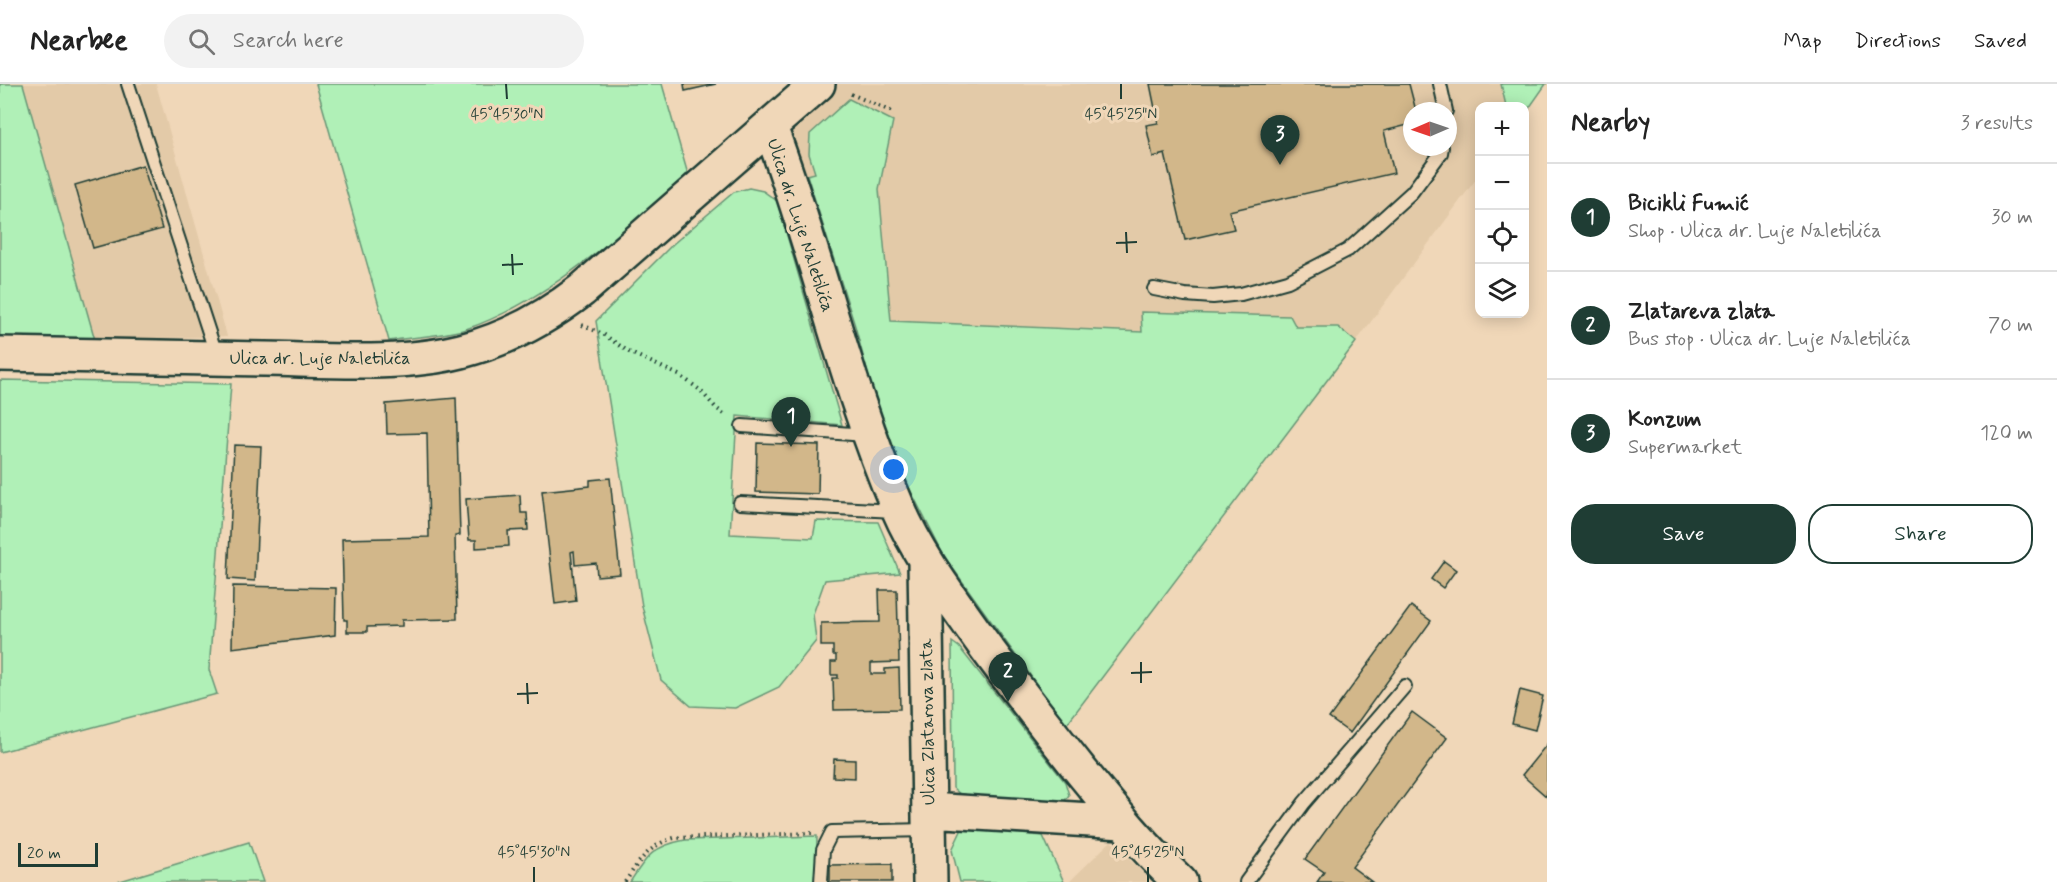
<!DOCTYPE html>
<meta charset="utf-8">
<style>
:root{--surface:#fff;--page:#f2f2f2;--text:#222;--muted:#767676;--line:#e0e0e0;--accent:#1f3d34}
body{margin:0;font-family:Mynerve,sans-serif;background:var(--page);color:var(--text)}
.controls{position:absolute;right:18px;top:18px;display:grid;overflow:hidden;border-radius:12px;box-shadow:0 3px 15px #0003}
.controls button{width:54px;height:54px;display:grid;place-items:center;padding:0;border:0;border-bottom:2px solid var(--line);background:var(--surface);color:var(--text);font:30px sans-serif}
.compass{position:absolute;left:1403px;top:18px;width:54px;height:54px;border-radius:50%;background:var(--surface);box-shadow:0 3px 15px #0003;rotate:268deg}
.scale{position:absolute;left:18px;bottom:15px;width:80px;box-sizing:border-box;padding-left:6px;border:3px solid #1f3d34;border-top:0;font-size:16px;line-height:21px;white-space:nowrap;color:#1f3d34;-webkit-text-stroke:4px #f0d7b8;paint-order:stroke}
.you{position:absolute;left:894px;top:386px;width:21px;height:21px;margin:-15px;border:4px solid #fff;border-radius:50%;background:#1a73e8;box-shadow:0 0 0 9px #1a73e833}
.badge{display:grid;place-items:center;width:39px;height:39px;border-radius:50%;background:var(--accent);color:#fff;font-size:20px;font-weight:700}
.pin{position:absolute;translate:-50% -50px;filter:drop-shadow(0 2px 3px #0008)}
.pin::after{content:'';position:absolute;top:32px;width:21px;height:18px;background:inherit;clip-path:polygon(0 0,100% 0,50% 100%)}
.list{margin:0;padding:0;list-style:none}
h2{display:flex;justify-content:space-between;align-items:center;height:78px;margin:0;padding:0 24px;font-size:26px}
h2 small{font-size:20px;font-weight:400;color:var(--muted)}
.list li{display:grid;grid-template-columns:39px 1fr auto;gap:18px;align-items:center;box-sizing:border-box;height:108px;padding:0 24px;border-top:2px solid var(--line)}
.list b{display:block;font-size:22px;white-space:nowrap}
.list p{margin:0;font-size:20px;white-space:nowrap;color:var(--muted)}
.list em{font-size:20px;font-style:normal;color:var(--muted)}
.actions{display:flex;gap:12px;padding:18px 24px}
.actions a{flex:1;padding:14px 0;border:2px solid var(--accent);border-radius:24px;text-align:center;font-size:21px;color:var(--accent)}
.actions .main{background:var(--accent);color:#fff}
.icon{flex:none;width:33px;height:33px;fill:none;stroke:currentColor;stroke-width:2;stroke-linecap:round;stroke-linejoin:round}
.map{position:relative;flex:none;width:1547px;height:798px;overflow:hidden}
header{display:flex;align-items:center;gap:36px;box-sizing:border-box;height:84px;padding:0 30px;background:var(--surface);border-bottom:2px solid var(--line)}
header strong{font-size:28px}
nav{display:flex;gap:33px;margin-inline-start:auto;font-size:21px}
.search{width:420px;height:54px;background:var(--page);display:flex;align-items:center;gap:15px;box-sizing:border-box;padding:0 21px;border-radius:33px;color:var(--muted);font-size:22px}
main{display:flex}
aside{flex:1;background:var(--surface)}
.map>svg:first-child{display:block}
.built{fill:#e3caa8;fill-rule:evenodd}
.green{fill:#b0f0b7;stroke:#689676;stroke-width:1.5}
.building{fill:#d2b78a;stroke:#1f3d34;stroke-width:1.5}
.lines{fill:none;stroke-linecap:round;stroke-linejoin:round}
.lane-casing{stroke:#1f3d34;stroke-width:16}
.secondary-casing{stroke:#1f3d34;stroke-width:38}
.path{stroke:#1f3d34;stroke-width:4;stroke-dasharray:1.5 4.5;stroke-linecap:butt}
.lane{stroke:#f0d7b8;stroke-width:12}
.secondary{stroke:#f0d7b8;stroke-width:33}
.ticks{fill:none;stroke:#1f3d34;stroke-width:2}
.labels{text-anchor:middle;stroke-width:6;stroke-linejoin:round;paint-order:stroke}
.street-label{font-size:18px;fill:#1f3d34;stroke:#f0d7b8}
.ticks-label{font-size:15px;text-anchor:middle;fill:#1f3d34;stroke:#f0d7b8;stroke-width:6;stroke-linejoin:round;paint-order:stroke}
</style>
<header>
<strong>Nearbee</strong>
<div class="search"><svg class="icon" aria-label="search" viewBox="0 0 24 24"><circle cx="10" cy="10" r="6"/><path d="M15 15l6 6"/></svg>Search here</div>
<nav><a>Map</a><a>Directions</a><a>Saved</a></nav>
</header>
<main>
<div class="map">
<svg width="1547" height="798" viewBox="0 0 1547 798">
<rect width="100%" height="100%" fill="#f0d7b8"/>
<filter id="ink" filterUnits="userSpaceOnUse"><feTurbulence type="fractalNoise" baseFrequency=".0167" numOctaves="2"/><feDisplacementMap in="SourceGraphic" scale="12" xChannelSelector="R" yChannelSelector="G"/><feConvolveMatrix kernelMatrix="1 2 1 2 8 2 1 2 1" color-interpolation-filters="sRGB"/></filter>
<g filter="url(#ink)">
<path class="built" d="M23 0H156L227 252 95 256Z
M818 0H1501L1506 22H1480L1479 91 1356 258 1338 243H1296L1141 229 1143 248 891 237 832 238 770 43ZM1412 27H1448V63H1412Z
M1111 757 1152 798H1069Z"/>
<path class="green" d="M0 0H23L95 256 0 253Z
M316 0H662L689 94C622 147 547 218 466 245 442 252 414 253 389 257Z
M1501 0H1546L1525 30 1524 22H1506Z
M849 15 893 37 879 105 891 237 1142 248 1141 228 1290 232 1296 243H1338L1356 258 1066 641 944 472 900 386 879 331 855 242 807 91 815 89 809 70 810 50Z
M749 104 763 107 777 117 842 341 737 332 730 450 813 454 816 437 878 438 900 489 825 496 813 530 816 557 779 603 735 624 691 622 661 596 642 522 596 237 673 160 734 108Z
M0 296 231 300 209 586 217 610 0 668Z
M952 558 959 563 1065 698 1069 711 1063 719 961 711 953 704Z
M962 745 1043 752 1064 798H960L952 766Z
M817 752 816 798H630C647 772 653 762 685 756Z
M249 758 263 798H117Z"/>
<path class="building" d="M684 0H716L685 7Z
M1150 0H1409L1416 27H1412V40L1384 47 1394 89 1229 127 1234 145 1185 156 1165 70 1153 73 1146 41 1158 39Z
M143 81 162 145 93 164 75 101Z
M456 314 460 451 455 452 457 535 402 536V542L367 543V548H347V536H344L342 455 429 453 427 349 387 350 386 320Z
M757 359 819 361 818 410 756 408Z
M234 361 261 362 255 497 228 495Z
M610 394 620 490 597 492 596 479 575 481 574 467 571 468 576 517 555 520 542 407 590 402V396Z
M520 411 521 429H527L528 446 508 447 509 462 476 464V456H469L466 415Z
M1444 477 1456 486 1443 504 1431 495Z
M233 502 336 504 335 551 232 564Z
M879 506H897L899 578 871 579V590H885V585L899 584 900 625 834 626 833 594H838V591H831V578H836V571H833V562H821V539L880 538Z
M1411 522 1431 537 1350 649 1329 634Z
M1520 606 1543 612 1535 646 1512 640Z
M1412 628 1447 654 1352 783 1372 798H1317L1324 788 1305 775Z
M1547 660V713L1522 691Z
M834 675 855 676V694L833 693Z
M892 780V798H830V781Z"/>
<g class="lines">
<g class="lane-casing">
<path id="lane" d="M128 0 217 273
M1440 0 1446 27
M1154 205 1185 211 1213 213 1241 210 1288 197 1348 166 1412 108 1441 69 1442 63
M742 342 866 351
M740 419 895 427
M821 798 823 766 832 748 928 746
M1246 798 1304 719 1405 602"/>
</g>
<g class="secondary-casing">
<path id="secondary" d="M770 43C817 168 845 300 898 424 919 473 951 514 982 558 1014 602 1047 644 1081 687 1113 726 1144 764 1180 798
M0 270C88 272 177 273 265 275 326 276 401 282 461 267 505 256 546 234 582 206L818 0
M925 477 930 798
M929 726 1123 738"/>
</g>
<path class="path" d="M851 10 895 29
M582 241 603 250 629 268 681 292 700 306 716 324 727 332
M625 798C639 777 649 761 674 754L812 749"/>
<use href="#lane" class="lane"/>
<use href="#secondary" class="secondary"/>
</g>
</g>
<path class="ticks" d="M506 0 507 15M1121 0V15M1126 148 1127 169M1116 159 1137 158M512 170 513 191M502 181 523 180M1141 578V599M1131 589 1152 588M527 599 528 620M517 610 538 609M534 783V798M1148 783V798"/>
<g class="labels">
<g class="street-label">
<text transform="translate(801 141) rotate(72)" y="6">Ulica dr. Luje Naletilića</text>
<text x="320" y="280">Ulica dr. Luje Naletilića</text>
<text transform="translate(927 638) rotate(-91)" y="6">Ulica Zlatarova zlata</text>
</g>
</g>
<g class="ticks-label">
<text x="507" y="35">45°45'30"N</text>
<text x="1121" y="35">45°45'25"N</text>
<text x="534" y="773">45°45'30"N</text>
<text x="1148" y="773">45°45'25"N</text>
</g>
</svg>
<div class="controls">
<button>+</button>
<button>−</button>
<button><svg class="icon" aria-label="locate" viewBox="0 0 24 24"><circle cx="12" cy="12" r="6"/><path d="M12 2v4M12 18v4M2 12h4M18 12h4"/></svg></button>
<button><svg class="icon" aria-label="layers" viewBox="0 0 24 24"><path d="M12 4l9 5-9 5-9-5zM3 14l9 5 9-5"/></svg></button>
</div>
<svg class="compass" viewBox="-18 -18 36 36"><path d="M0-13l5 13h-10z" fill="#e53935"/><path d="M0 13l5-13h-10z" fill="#767676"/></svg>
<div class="scale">20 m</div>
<div class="you"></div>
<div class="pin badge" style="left:791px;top:363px">1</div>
<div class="pin badge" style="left:1008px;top:618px">2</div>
<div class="pin badge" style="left:1280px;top:81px">3</div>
</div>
<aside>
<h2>Nearby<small>3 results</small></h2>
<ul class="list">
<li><span class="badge">1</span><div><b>Bicikli Fumić</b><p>Shop · Ulica dr. Luje Naletilića</p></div><em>30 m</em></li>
<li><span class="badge">2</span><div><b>Zlatareva zlata</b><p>Bus stop · Ulica dr. Luje Naletilića</p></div><em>70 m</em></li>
<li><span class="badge">3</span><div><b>Konzum</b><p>Supermarket</p></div><em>120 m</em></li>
</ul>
<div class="actions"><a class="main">Save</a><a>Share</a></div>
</aside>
</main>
